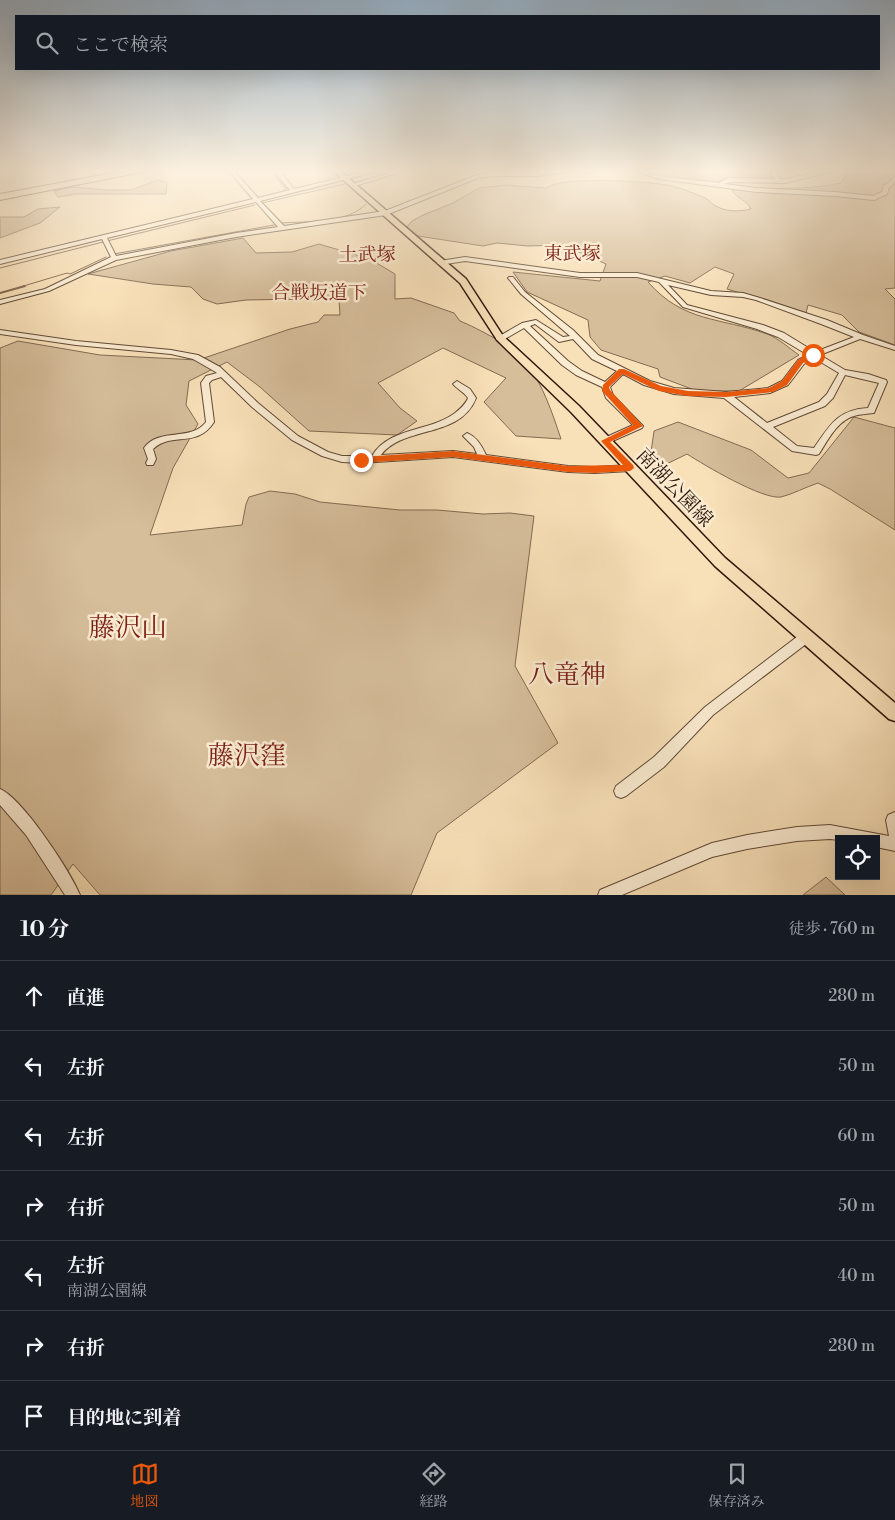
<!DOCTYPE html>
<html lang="ja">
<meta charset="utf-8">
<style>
:root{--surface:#171b24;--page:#20242c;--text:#f1f3f6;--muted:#9ea1a6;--line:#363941;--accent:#ea580c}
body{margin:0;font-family:"Libre Bodoni","Noto Serif JP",serif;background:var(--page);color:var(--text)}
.controls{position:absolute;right:15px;bottom:15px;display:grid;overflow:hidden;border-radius:0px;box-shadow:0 5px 20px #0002}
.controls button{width:45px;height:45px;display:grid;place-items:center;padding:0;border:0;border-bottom:1px solid var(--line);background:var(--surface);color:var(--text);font:25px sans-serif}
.stop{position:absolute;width:15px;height:15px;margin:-11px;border:4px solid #ea580c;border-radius:50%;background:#fff}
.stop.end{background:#ea580c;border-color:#fff;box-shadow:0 1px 5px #0008}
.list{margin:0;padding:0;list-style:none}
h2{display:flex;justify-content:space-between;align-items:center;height:65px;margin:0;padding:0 20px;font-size:21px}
h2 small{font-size:16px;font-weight:400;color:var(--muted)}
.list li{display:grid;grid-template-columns:32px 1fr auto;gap:15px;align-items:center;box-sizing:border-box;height:70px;padding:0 20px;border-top:1px solid var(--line)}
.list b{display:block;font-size:19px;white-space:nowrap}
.list p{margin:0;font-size:16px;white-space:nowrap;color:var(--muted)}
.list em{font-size:16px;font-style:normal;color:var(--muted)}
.icon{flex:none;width:28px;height:28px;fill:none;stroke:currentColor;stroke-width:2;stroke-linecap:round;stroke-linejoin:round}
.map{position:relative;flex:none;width:895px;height:895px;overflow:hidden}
.search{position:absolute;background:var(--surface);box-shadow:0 5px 20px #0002;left:15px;right:15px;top:15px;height:55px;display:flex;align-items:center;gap:12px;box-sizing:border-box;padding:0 18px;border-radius:0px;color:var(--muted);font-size:19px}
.sheet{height:555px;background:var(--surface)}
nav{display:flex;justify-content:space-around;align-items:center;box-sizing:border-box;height:70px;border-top:1px solid var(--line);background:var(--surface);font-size:14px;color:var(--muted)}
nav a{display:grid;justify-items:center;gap:2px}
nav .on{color:var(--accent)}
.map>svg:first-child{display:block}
.green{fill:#d6be9b;stroke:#826b53}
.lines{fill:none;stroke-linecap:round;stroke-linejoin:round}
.stream-far1{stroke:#7f674f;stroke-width:1}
.stream{stroke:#7f674f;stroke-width:2}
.river{fill:#b49c7d;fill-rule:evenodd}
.minor-casing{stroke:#614a36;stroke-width:2}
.major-casing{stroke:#2f180b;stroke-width:3}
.highway-casing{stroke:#2f180b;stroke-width:2}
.minor{fill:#faebd1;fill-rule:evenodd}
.major{fill:#f8e0b8;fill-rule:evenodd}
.highway{fill:#f8e0b8;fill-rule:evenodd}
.route{fill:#ea580c}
.labels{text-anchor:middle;stroke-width:5;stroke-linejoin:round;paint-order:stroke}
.far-quarter-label{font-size:19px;fill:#7a1f14;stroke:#faebd1}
.street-label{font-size:20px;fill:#2f180b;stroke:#faebd1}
.near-quarter-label{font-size:26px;fill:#7a1f14;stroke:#faebd1}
</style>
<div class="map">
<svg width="895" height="895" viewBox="0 0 895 895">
<rect width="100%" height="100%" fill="#f8e0b8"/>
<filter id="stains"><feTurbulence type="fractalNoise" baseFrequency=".004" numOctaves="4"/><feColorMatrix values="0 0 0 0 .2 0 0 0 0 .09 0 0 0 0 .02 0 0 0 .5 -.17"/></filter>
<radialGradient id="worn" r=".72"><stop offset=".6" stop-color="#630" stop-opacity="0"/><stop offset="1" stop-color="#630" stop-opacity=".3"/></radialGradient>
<path class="green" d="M676 170H767L774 179 727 177 717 183 666 177 668 173 676 174Z
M849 170H895V288L885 289 895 299V345L859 332 842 315 808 305 806 313 727 289 734 274 715 267 690 283 665 276 648 282C684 323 720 317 767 334 778 338 789 348 799 355L739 391H697L660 377 658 369 601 350 590 337 588 320 527 292 513 272 600 281 606 264 563 245 528 246 497 243 483 246 418 236 406 228 412 221 423 215 453 203 479 188 506 185 546 188C560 176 651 181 672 186 683 189 694 193 705 198 708 199 710 202 714 205 725 212 739 212 751 209 746 199 737 199 732 190 769 187 805 191 841 183Z
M158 180 167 182 166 194H75L58 197 54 191 72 187 106 190H131Z
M60 207 40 223 0 238V217H24L38 209Z
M243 238 256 253 292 252 319 244 370 259 395 274V299L411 298 454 313 460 321C477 328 516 348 526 362 543 385 552 412 561 439L516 436 484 402 506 378 443 348 378 383 400 408 417 421 397 435 309 431 260 387 227 362 189 381 186 405 198 424 173 468 150 535 242 525 246 504 249 497 270 491 295 494 320 502 400 510H437L483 514 510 513 534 516 515 666 558 743 437 833 411 895H100L73 864 51 895H0V348L18 341 100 355 198 360 290 329 318 322 324 315H340L339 300 301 299 246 300 217 304 203 299 191 287 153 284 88 274 171 251Z
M854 417 895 428V530L830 489 818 483C806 487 793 494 781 497 763 500 704 465 687 454L648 473 654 431 678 422 751 450 788 478 809 473Z
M826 877 845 895H803Z"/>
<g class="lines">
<path class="stream-far1" d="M682 170 695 171
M722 173 747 172
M356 182 399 170
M262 203 345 184
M263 203 282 223C308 221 347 224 366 204
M107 241 255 205
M114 254 274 225
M0 268 103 242
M20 287 67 273 70 274 106 257"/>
<path class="stream" d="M0 293 25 286"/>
<path class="river" d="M273 170H279L283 179 290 188V191L379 170H391L285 196 282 194 284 188 277 180Z"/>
<g class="minor-casing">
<path id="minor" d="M228 170H233L258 198 290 190 277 175 276 170H282L283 175 294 189 373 170H382L260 201 284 226 385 211 477 175 494 172 596 170 594 172H567L536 176H494L478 178 386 215 236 237 116 260 49 291 0 304V300L45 289 111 257 102 239 0 264V260L253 199ZM256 202 278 227 236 233 116 256 107 238Z
M399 170H407L355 186 350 185Z
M633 170H641L659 176 720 183V182L729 178 775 179 769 170H774L780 179H785L830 170H839L785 183 730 182 724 184 757 188 835 192 873 196 882 192 884 185 889 183 895 176C895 182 894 185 889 187L887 194 874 200 835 196 757 192 659 179Z
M842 170H856C853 172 845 172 842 170Z
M892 170H895V173L893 172Z
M465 257 580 273H637L711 291 743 293 760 298 827 320 863 335 895 346V350L860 339 820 355 845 370 868 374 886 380 887 382 874 413C867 414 860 414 854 416 837 421 828 440 819 454L816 455 792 451 724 398 674 394 644 385 623 374 610 387 613 395 643 426 642 428 608 443H602L601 441 602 439 633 425 606 398 602 387 576 375 562 365 524 328 503 340H497L496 338 522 323 536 320 563 337 570 336 521 294 508 278 509 277H513L525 292 573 330 598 355 650 381 674 388 726 392 768 388 782 381 798 360 808 355 778 337 757 329 683 307 659 282 637 277H580L465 261 440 265 437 263 440 261ZM668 285 711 295 743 297 756 300 821 324 854 337 815 352 784 333 763 325 687 305ZM535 324 559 342 573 339 592 359 617 371 605 382 582 371 568 361 530 326ZM814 358 839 373 827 394 819 402 767 423 734 397 770 393 788 385 804 364ZM845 375 879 383 868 408C837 410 830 425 814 448L797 446 773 427 825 406 833 398Z
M0 330 76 341 171 350 198 355 220 367 258 403 298 436 328 452 342 456H372C389 427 430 432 455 413 460 409 465 405 468 398 464 392 457 389 453 384L457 381 470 389 476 398C460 439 404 425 381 455L453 451 477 454 474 447 463 436 467 433C477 437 482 446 486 455L568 466 595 467 630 465 633 466 635 468 633 470 630 471 595 473 568 472 453 457 361 463 342 462 322 456 292 440 252 407 221 377 212 380 209 383 214 422C197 449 172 431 153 449L156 459 153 465H147L146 463 148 459 144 448C159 427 191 442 206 422L201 383 206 376 217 373 214 371 193 359 171 354 76 345 0 334Z
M806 632 810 633 812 637 810 641 713 715 664 767 626 796 621 798 616 796 614 791 616 786 654 757 705 707 802 633Z
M0 789C23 799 70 871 80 895H65L26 835 0 805Z
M895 812V851L876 847V839H839V840L830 839 797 841 747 849 712 857 622 895H598L600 890 712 843 747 835 797 827 830 825 889 836 886 820 888 815Z"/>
</g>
<g class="major-casing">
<path id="major" d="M332 170H339L466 279 503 336 579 406 725 558 895 703V721L889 719 715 566 571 412 497 340 460 283Z"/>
</g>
<g class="highway-casing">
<path id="highway" d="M129 170H146L142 172 0 200V194Z"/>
</g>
<use href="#minor" class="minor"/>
<use href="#major" class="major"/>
<use href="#highway" class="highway"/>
</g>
<linearGradient id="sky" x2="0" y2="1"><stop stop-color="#93aabd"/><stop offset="0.58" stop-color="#fcf1df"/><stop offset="1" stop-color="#fcf1df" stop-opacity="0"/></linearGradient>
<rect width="895" height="295" fill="url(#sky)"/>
<path class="route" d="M811 353 817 355 803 363 787 385 773 392 726 397 688 396 659 391 623 374 609 387 610 390 643 426 610 442 633 465 634 468 630 471 595 473 568 472 453 457 361 463 357 460 361 457 453 451 568 466 623 465 601 441 633 425 602 391 603 385 619 369H624L661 386 688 391 726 392 769 388 782 381 798 360Z"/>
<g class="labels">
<g class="far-quarter-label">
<text x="572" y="260">東武塚</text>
<text x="367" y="261">土武塚</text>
<text x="319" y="299">合戦坂道下</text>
</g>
<g class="street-label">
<text transform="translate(675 487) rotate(46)" y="7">南湖公園線</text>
</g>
<g class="near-quarter-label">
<text x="128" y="636">藤沢山</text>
<text x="567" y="683">八竜神</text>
<text x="247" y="764">藤沢窪</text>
</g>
</g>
<rect width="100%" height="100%" filter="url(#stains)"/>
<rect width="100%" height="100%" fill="url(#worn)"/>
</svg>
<div class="controls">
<button><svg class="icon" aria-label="locate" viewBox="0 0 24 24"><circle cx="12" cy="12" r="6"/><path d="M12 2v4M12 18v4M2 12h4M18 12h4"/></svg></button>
</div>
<div class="stop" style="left:813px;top:355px"></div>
<div class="stop end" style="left:361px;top:460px"></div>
<div class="search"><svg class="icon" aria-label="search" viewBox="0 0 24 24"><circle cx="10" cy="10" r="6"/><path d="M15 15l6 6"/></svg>ここで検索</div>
</div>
<section class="sheet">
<h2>10 分<small>徒歩 · 760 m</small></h2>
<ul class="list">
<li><svg class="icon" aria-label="ahead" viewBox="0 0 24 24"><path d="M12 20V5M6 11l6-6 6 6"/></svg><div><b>直進</b></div><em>280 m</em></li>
<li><svg class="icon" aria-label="left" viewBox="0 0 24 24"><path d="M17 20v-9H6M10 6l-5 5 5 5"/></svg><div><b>左折</b></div><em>50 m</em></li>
<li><svg class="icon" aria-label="left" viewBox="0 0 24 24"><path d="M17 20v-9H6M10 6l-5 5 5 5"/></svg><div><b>左折</b></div><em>60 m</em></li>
<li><svg class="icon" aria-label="right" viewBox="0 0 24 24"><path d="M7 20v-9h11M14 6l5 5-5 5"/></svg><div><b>右折</b></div><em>50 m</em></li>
<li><svg class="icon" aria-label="left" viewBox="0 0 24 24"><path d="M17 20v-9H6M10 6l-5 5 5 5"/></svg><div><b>左折</b><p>南湖公園線</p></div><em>40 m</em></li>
<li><svg class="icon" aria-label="right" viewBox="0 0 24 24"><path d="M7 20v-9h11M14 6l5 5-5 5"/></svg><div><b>右折</b></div><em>280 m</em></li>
<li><svg class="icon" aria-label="arrive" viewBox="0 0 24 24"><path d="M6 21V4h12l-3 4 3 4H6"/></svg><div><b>目的地に到着</b></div></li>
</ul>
</section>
<nav>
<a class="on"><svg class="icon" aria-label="map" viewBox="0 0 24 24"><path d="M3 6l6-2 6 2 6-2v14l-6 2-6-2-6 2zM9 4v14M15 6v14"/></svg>地図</a>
<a><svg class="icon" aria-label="directions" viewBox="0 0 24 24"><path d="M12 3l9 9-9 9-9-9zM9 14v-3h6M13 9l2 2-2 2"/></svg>経路</a>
<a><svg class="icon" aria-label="saved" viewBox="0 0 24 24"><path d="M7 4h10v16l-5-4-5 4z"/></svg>保存済み</a>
</nav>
